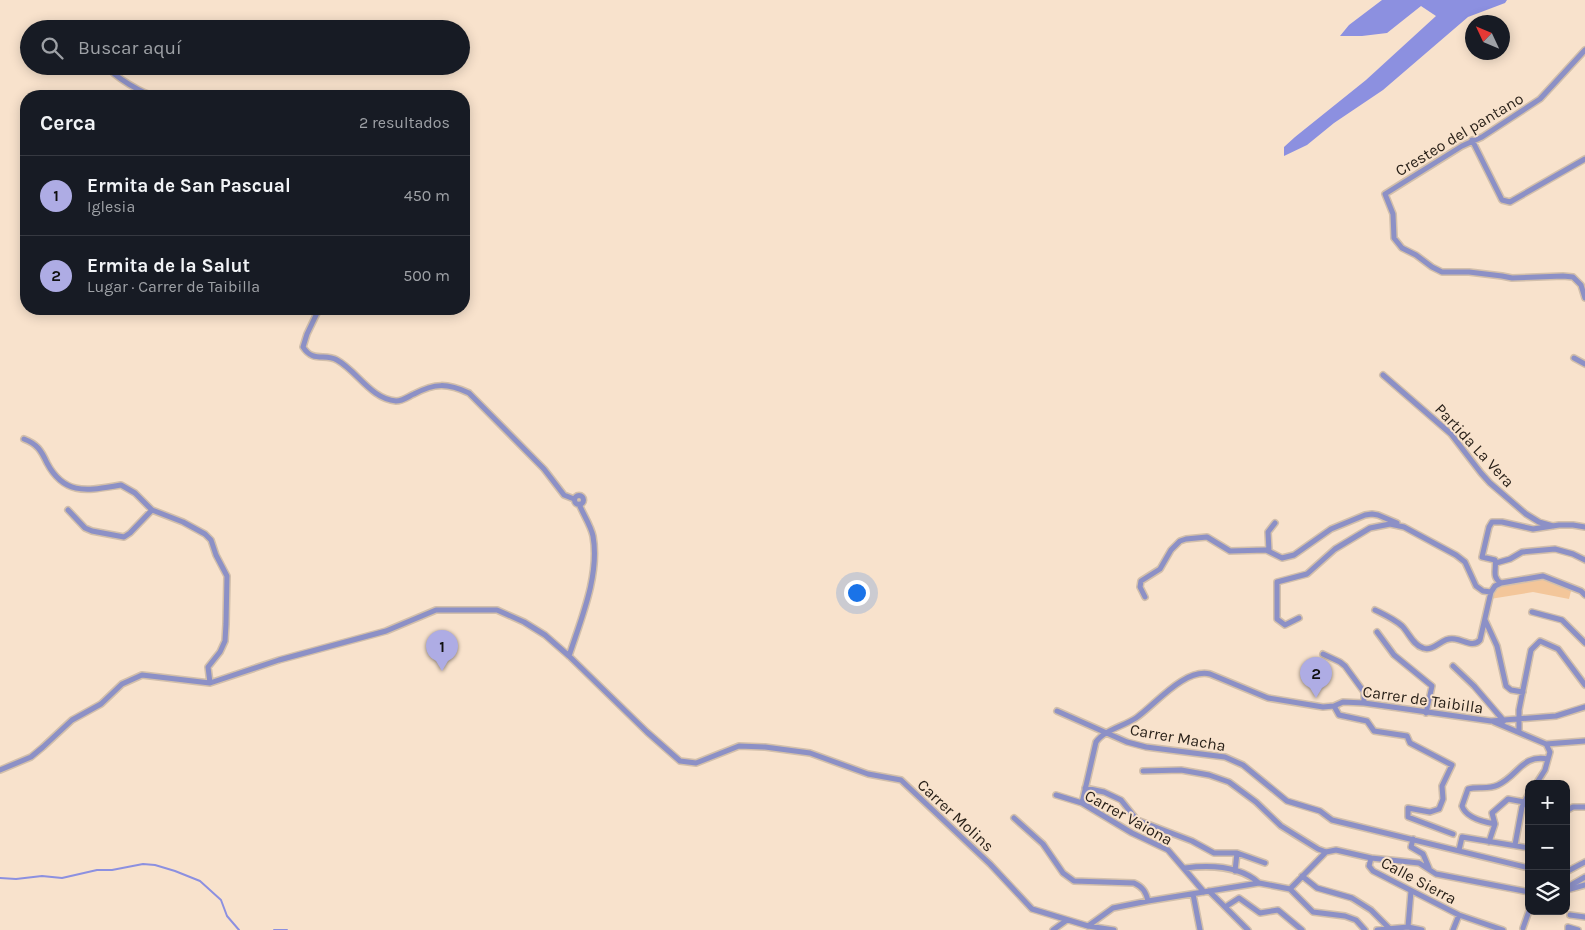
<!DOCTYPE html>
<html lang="es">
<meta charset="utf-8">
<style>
:root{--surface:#171b24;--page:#20242c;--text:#f1f3f6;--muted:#9ea1a6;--line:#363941;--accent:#aeace4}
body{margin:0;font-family:Karla,sans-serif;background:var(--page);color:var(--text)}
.controls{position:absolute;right:15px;bottom:15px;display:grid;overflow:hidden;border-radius:10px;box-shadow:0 2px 12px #0003}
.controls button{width:45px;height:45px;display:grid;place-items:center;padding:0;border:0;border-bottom:1px solid var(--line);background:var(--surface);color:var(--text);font:25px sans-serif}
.compass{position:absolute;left:1465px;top:15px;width:45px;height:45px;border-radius:50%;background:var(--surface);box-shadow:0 2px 12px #0003;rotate:314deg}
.you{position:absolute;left:856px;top:592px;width:18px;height:18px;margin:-12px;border:4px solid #fff;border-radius:50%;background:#1a73e8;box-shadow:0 0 0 8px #1a73e833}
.badge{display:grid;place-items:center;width:32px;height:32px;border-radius:50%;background:var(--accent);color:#111;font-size:16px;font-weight:700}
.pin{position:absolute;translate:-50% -41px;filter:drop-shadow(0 1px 2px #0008)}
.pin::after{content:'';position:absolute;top:26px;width:18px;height:15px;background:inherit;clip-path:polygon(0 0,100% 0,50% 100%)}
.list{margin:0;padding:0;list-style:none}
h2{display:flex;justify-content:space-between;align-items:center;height:65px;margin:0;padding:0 20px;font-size:21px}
h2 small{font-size:16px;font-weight:400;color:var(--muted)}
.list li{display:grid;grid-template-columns:32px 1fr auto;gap:15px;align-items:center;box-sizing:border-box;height:80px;padding:0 20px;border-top:1px solid var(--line)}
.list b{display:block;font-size:19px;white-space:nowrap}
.list p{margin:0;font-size:16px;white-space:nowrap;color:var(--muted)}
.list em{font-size:16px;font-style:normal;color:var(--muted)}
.icon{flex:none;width:28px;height:28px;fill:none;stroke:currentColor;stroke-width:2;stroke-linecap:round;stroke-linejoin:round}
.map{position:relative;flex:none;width:1585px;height:930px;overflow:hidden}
.search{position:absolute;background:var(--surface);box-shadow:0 2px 12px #0003;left:20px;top:20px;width:450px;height:55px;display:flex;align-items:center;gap:12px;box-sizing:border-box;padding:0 18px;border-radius:28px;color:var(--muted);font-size:19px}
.panel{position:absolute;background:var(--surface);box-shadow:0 2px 12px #0003;left:20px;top:90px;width:450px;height:225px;border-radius:20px}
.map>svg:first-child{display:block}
.green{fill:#f3c69a}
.water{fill:#8c90e0}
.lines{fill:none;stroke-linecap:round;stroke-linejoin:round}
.stream{stroke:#8c90e0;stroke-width:2}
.street-casing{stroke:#d2bfab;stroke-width:8}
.street{stroke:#8c90c6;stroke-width:5}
.labels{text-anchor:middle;stroke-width:4;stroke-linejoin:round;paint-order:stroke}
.street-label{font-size:16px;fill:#271f17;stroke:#f8e2cc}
</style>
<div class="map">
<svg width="1585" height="930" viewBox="0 0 1585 930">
<rect width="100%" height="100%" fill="#f8e2cc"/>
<path class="green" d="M1543 576 1572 587 1569 599 1533 592 1490 599 1495 586Z"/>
<path class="water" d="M1382 0H1507L1505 3 1468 17 1383 90 1334 123 1307 145 1284 156V147L1295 137 1366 80 1436 16 1421 6 1387 33 1362 36H1340L1349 25Z"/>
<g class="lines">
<path class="stream" d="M0 878 16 879 42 876 62 878 97 870H112L143 864 155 865 175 871 200 881 221 900 227 916 239 930
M274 930H287"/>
<g class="street-casing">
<path id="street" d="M1585 50 1540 99 1482 137 1462 146 1385 194 1393 214 1394 238 1402 248 1416 255 1432 267 1442 272H1469L1502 276 1512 278 1563 276 1573 277 1581 285 1585 298
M107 66C113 76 144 95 156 96 160 96 163 95 168 96
M121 96 127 94 137 96
M1472 140 1502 200 1510 202 1585 159
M319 309 307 334 303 347C313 363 325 353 337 360 357 371 371 399 396 401 403 401 409 396 414 394 435 383 447 383 469 393L544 469 564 495 574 499
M1574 358 1585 364
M1383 375 1451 434 1481 473 1490 483 1526 514 1539 522 1553 526
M24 439C37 444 41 450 47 463 65 497 89 490 121 485L135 493 152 510 183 522 205 534 211 540 216 555 227 576 226 624 225 641 220 652 208 667 210 683
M574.5 500a4.5 4.5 0 1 1 9 0a4.5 4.5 0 1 1-9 0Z
M68 510 85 528 92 531 124 537 130 533 152 510
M1269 551 1268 532 1275 523
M1496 563 1510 559 1522 552 1555 549 1573 554 1585 560
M1501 583C1491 577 1497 569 1495 560L1482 557 1489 527 1492 522H1502L1533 529 1559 525H1573L1585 527
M1145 597 1140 587 1141 581 1160 569 1171 550 1180 541 1186 539 1207 537 1230 551 1266 550 1282 558 1294 555 1331 529 1365 515 1372 514 1378 515 1397 523
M1375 610C1385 615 1394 619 1402 626 1409 633 1413 645 1423 648 1435 652 1442 636 1455 639 1464 640 1473 648 1480 640L1491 592 1495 586 1501 583 1543 576 1581 591 1585 595
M1532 612 1562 620 1585 643
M1299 618 1285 625 1277 619V582L1307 574 1335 549 1370 528 1390 524 1404 527 1456 555 1465 562 1476 586 1483 591 1491 592
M1485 620 1497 646 1506 686 1511 690 1523 692
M1377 632 1394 655 1432 686 1426 713
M1323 654 1340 662 1345 666 1364 692V703
M569 656C581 619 600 575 593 536 591 526 583 514 579 504
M1453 666 1474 686 1504 721
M1334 706 1339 715 1367 721 1374 731 1407 736 1410 743 1452 765 1442 786 1443 799 1439 809 1430 812 1408 808V817L1453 834
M1057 711 1127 742 1146 747 1225 757 1243 765 1287 801 1320 811 1332 820 1529 868
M1494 722 1546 744 1550 752 1545 770 1536 784
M1519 732V710L1531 650 1540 641 1558 649 1585 685
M1546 744 1585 741
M0 770 31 757 43 747 72 720 101 704 122 684 142 675 210 683 279 660 386 631 436 610H497L524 622 545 635 569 656 647 732 680 761 696 763 739 746 765 747 810 753 868 774 901 780 990 864 1032 909 1088 926 1114 930
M1143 771 1181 770 1209 775 1229 782 1256 802 1281 826 1318 849 1326 852 1336 850 1371 858 1419 863 1436 874 1529 892
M1085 788 1104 792 1121 800 1137 820 1192 841 1214 853H1237L1265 863
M1056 795 1082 803 1132 833 1168 850 1204 892
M1082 803 1096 742C1104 730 1124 726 1136 718 1155 705 1184 668 1210 674L1268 698 1323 707 1334 706 1343 702 1364 703 1491 721 1556 716 1585 707
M1566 811 1573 807H1585
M1014 818 1043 844 1063 873 1074 881 1134 883C1143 887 1146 892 1148 901
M1495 824C1483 822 1466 818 1462 806L1468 789C1478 786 1488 790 1498 785 1519 775 1522 754 1548 759
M1413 839 1411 847 1423 854 1429 868
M1489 842 1495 824 1492 813 1508 799 1524 802
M1515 845 1522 807 1529 793
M1459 850 1462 837 1529 848
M1371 858 1369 866 1373 871 1459 915 1503 930
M1185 868C1209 865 1240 866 1259 883
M1235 871 1237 853
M1566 872 1585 862
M1302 876 1317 888 1352 898 1371 910 1389 928
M1566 888 1585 877
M1290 889 1313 912 1345 916 1356 920 1365 930
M1567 890 1585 885
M1209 891 1248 930
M1193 894 1200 930
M1225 907 1239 898 1260 913 1278 910 1302 930
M1570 915 1585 917
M1088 926 1113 908 1148 901 1259 883 1290 889 1326 852
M1408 927 1411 891
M1523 928 1529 911
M1053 930 1067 920
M1377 930 1408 927 1422 930
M1453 930 1459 915
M1568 930V927L1578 930"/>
</g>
<use href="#street" class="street"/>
</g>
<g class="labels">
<g class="street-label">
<text transform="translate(1459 134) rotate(-31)" y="6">Cresteo del pantano</text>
<text transform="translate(1475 445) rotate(47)" y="6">Partida La Vera</text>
<text transform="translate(1423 699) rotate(8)" y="6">Carrer de Taibilla</text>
<text transform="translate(1178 737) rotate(10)" y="6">Carrer Macha</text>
<text transform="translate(956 815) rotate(43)" y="6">Carrer Molins</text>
<text transform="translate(1129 817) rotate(29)" y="6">Carrer Vaiona</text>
<text transform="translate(1419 880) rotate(28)" y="6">Calle Sierra</text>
</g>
</g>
</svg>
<div class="controls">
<button>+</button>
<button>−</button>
<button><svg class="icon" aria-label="layers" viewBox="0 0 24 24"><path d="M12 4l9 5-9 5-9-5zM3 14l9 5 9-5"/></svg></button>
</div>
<svg class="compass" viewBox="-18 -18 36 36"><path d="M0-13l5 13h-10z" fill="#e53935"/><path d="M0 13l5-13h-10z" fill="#9ea1a6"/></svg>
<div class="you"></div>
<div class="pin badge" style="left:442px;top:671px">1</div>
<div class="pin badge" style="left:1316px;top:698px">2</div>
<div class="search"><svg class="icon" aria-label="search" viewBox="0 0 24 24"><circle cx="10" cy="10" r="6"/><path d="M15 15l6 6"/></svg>Buscar aquí</div>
<section class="panel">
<h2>Cerca<small>2 resultados</small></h2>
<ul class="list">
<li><span class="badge">1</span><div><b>Ermita de San Pascual</b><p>Iglesia</p></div><em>450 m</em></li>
<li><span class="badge">2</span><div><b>Ermita de la Salut</b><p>Lugar · Carrer de Taibilla</p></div><em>500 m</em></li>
</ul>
</section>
</div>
